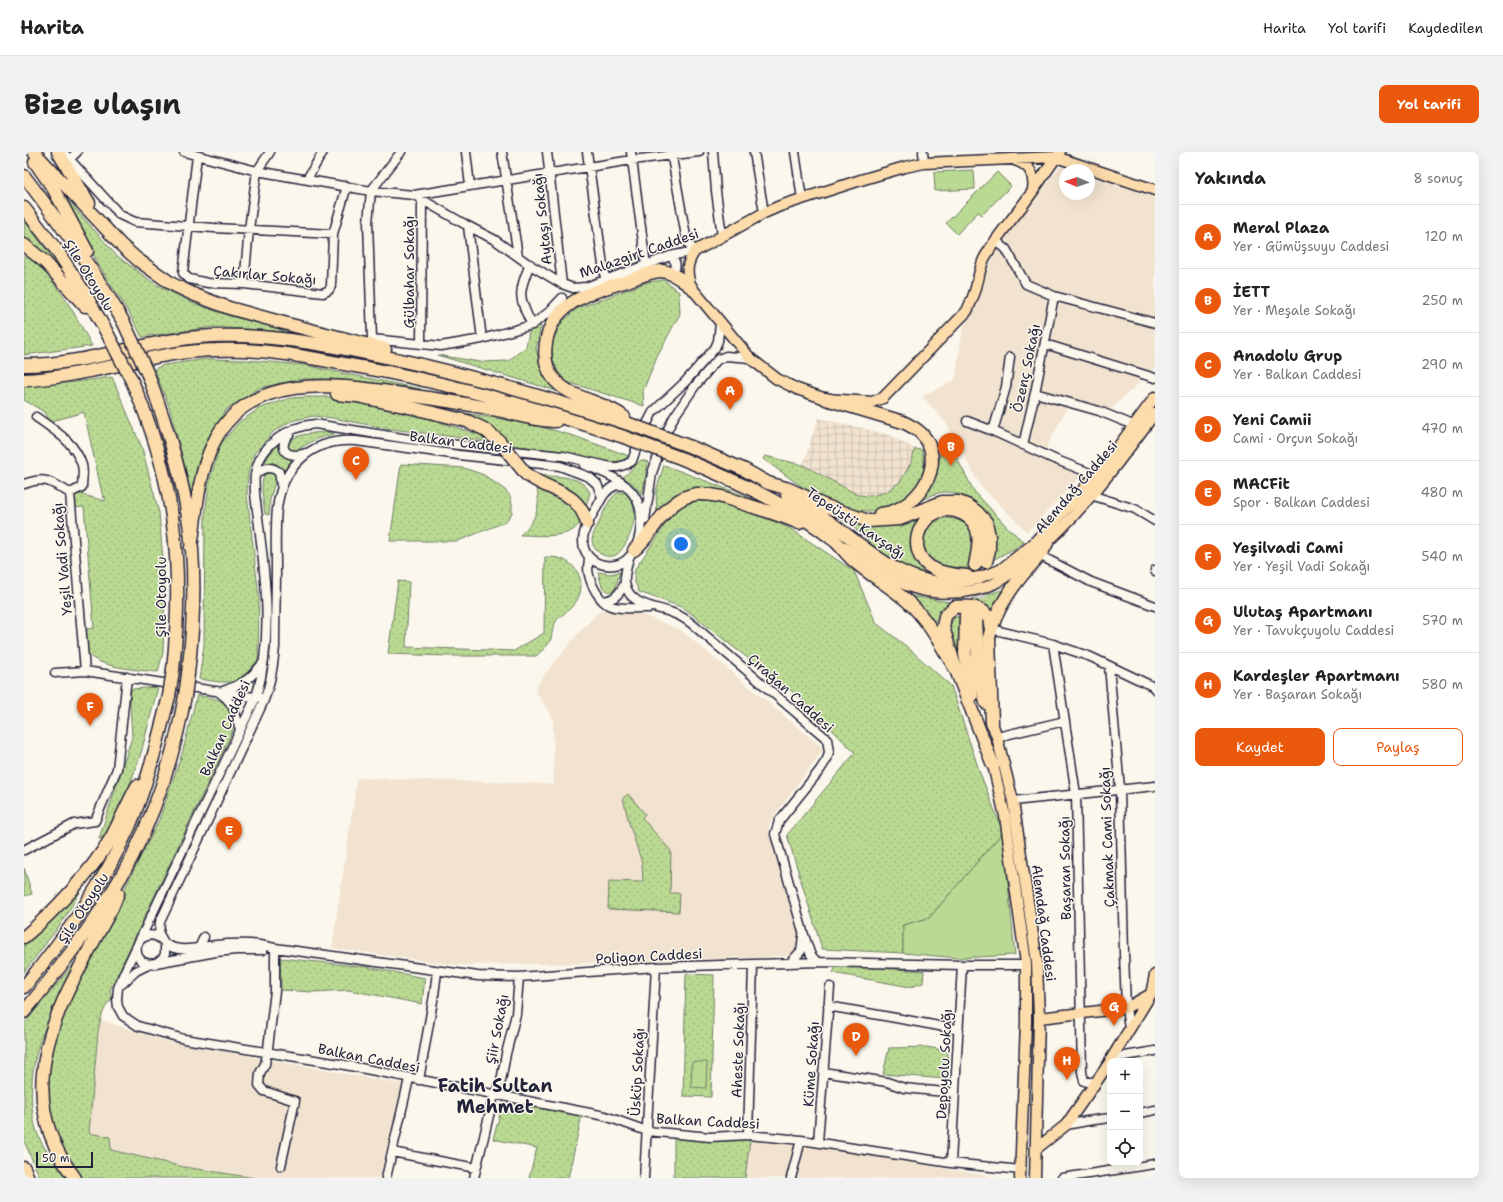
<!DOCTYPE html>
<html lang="tr">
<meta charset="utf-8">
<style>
:root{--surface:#fff;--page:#f2f2f2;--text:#222;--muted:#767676;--line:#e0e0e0;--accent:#ea580c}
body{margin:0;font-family:"Shantell Sans",sans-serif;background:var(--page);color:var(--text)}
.controls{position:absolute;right:12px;bottom:12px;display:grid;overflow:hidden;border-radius:8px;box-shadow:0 4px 16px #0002}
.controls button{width:36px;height:36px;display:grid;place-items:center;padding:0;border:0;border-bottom:1px solid var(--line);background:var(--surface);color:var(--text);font:20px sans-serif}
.compass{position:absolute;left:1035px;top:12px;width:36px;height:36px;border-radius:50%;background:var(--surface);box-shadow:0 4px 16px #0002;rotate:272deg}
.scale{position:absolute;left:12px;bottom:10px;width:57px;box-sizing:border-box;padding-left:4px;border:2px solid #22223b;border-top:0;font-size:11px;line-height:14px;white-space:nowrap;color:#22223b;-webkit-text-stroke:3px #fbf7ec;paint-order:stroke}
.you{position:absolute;left:657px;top:392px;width:14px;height:14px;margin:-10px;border:3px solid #fff;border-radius:50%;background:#1a73e8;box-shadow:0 0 0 6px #1a73e833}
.badge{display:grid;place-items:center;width:26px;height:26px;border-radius:50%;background:var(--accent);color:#fff;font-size:13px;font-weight:700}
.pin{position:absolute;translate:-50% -33px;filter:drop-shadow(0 1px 2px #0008)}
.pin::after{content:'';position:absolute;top:21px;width:14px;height:12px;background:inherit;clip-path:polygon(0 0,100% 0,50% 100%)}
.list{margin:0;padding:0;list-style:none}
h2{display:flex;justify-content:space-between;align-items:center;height:52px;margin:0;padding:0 16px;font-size:17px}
h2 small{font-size:13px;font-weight:400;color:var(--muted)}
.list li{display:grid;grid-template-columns:26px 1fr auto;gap:12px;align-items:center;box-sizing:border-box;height:64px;padding:0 16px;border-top:1px solid var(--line)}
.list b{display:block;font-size:15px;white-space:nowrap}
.list p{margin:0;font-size:13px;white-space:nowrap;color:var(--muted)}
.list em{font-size:13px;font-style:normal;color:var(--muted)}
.actions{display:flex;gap:8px;padding:12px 16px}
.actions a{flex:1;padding:9px 0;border:1px solid var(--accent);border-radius:8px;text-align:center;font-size:14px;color:var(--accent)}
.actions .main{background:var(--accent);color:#fff}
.icon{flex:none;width:22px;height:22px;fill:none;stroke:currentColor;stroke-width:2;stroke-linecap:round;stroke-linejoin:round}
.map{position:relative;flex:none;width:1131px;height:1026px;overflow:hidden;border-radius:8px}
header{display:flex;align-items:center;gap:24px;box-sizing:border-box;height:56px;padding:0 20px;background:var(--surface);border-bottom:1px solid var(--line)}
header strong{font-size:19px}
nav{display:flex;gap:22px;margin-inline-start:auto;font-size:14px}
.intro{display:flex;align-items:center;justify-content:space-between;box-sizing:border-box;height:96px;padding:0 24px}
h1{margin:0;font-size:28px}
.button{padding:10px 18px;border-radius:8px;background:var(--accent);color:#fff;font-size:14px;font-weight:700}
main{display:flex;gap:24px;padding:0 24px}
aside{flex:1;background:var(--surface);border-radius:8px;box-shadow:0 4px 16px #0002}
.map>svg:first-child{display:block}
.built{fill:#f2e3d0}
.industrial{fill:url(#industrial-grid)}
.green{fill:url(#green-dots);stroke:#6e7e66}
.pitch{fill:#bad992;stroke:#6e7e66}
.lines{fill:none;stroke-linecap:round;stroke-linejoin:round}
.highway-tunnel{stroke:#d0ccc9;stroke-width:12;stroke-dasharray:12 6;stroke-linecap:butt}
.minor-casing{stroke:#22223b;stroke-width:11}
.major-casing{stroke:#22223b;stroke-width:13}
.highway-casing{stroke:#22223b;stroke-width:15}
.minor{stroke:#fbf7ec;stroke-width:8}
.major{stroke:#fddcac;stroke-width:10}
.highway{stroke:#fddcac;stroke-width:12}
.highway-bridge-casing{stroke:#22223b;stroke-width:15;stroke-linecap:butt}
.highway-bridge{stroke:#fddcac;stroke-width:12}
.labels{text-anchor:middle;stroke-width:3;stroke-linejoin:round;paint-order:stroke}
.street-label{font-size:14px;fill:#22223b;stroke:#fbf7ec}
.district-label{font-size:18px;font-weight:bold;fill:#22223b;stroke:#fbf7ec}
</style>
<header>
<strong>Harita</strong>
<nav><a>Harita</a><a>Yol tarifi</a><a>Kaydedilen</a></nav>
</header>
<div class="intro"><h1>Bize ulaşın</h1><a class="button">Yol tarifi</a></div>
<main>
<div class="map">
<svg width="1131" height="1026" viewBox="0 0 1131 1026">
<defs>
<pattern id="industrial-grid" width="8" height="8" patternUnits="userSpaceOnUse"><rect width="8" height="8" fill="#f2e3d0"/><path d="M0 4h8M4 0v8" fill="none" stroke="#cfc2b4"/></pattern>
<pattern id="green-dots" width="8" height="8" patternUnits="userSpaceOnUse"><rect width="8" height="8" fill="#bad992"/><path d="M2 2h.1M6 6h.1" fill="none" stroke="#a0ba7f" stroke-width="1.8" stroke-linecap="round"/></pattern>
</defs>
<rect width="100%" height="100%" fill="#fbf7ec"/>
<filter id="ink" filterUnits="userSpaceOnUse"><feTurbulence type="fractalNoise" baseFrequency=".025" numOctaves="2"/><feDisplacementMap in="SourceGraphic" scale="8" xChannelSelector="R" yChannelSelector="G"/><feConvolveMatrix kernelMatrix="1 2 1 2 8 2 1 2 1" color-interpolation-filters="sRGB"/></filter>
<g filter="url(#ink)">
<path class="built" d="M1036 14 1048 18H1041V42H1065V24L1131 45V216L1087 257 1045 252 1019 302 1057 324 1003 380 956 333 922 271 898 244 931 228 939 177 952 150 971 98Z
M577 458 603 459 621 464 657 478 800 597 745 671V682L777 791 768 804 593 811 431 813 308 796 333 626 530 632 529 567 511 538 519 524 560 475Z
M77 868 142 889 378 932 360 1026H231L160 1015 87 998 65 981 73 889Z
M726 988 838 1002 975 1026H721Z"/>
<path class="industrial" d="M794 266 863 282 891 297 887 311 876 330 862 340 847 344 834 343 779 313Z"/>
<path class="green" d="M42 46 92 103 131 132 169 151 206 164 274 181 189 175 118 185 107 164 74 112Z
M0 69 3 72 37 117 7 89 0 85Z
M0 103C29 119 53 166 68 194L0 203Z
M640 128 655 140 656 162 633 204 619 239 620 254 543 230 534 220 528 206V190L538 170 554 156 624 130Z
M514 173 517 174 512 196 519 226 533 239 413 203 456 210 484 209 502 195 505 180Z
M182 207 223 208 280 213 397 237 308 227H278L235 236 202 258 184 286 173 314 168 348 160 311 145 254 130 217 140 213Z
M88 225 118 296 135 361 141 432 139 501 134 520C117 518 70 516 62 499 59 493 59 484 58 478L70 476 60 355 48 356 46 341 56 342 81 349V344L79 346 60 260 25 270 22 261 0 248V234L43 231Z
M282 245H311L380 259 459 284 463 289 367 277 308 266 289 264 267 269 249 280 230 302 224 321 223 342 235 445 234 508 224 520 210 530H195L175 527 180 493 181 364 185 331 196 293 214 271 236 256 267 246Z
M434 260 507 272 550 284 605 304 598 309 581 310 529 298 485 293 462 274Z
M300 280 310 281V282L292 287 271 299H268L264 294 266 288C276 282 288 281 300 280Z
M255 292C255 301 260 306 268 308L259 320C256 312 248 308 240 312L245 303Z
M927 295 950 339 985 377 1000 390 993 395 967 409C967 396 968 381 966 369 963 354 937 340 922 340 913 340 904 345 896 349 910 333 914 319 917 298Z
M891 297 898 298C899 302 900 308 900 313 900 325 889 339 879 346 870 352 857 359 845 359 805 359 771 329 739 307L741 304 779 313 834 343 847 344 862 340 876 330 887 311Z
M617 308 624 310 618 343 609 332 599 325 606 319Z
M377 312 440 316 460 323 481 338 486 344 488 351V361L481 370 434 389H366Z
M640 313 737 350 688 340 664 342 633 364 632 339Z
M243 320 251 323 252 326 246 347 245 363 241 362C240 352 234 327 243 320Z
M512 323C530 325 558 322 566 341L562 354 549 344Z
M512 333 542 348 557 366C553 389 514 383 496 383 512 369 518 353 512 333Z
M595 340 602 341C615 356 611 372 603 389 600 394 597 400 592 403 581 408 568 399 568 387 569 382 571 378 574 373 579 362 584 346 595 340Z
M668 348 691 350 739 364 767 377 830 419 852 471 882 494 927 534 956 621 979 680 905 766 879 773V801L798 797 763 683 831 601 778 547 708 494 660 456 615 440 610 428 611 417 650 360Z
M921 366C955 368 950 391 945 416 932 416 919 418 908 411 906 409 904 406 903 403 892 385 903 371 921 366Z
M891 368C888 381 884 401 893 413 895 416 899 419 902 422L881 417 862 405 827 373 863 374Z
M521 405C526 405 532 405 537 407 553 412 562 430 554 446 550 456 539 461 533 468 527 476 529 485 525 491 522 496 516 500 512 504H423L364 502 374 429 385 430 382 495 490 499 520 481Z
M574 420 586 422 596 420 591 437 586 440 583 439 578 435Z
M978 438 968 459 948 447Z
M887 444 926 450 910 470Z
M935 464 939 533 924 477 930 466Z
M134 535 117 601 99 652 80 685 75 687 108 585 106 551 107 537Z
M173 543C199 548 208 548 209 578L86 838 88 847C79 854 76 869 74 880L65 981 86 985 87 998 160 1015 231 1026H60L56 1023 31 995 18 916 27 881 76 786 135 668 158 602Z
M604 642 621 662 618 666 647 699 646 741H656L655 760 584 757 585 729 619 730 618 711 605 671 599 646Z
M70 717 36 773 0 820V793L20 775Z
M256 806 342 815 401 826 398 852 325 838 288 840 257 838Z
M52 809H53C42 834 29 857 19 881 7 909 3 954 14 983 21 999 32 1013 43 1026H16L0 989V872Z
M813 813 900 819 899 831 886 835 809 821Z
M662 822 690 823 687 945 659 944Z
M903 895 924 899 922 927 859 922 865 896Z
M479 951 558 963 544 1026H505L513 996 469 987Z
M650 985 726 988 721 1026H650Z"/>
<path class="pitch" d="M950 18 951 37 911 39 910 20Z
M973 20 987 34 958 63 954 60 933 82 922 71Z
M979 680 991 803 935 806 879 801V773L905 766Z
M0 716 8 742 0 744Z
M668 910H683L682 936 667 935Z"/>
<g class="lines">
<path class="highway-tunnel" d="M942 462 951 413
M952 465 962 410"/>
<g class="minor-casing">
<path id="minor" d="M39 0 96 63 111 70 190 76 309 82
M160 0 233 19 347 39 390 43 608 8 675 0
M377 0 347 39 344 70 348 187 417 194 458 187 508 173 525 160 538 146
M442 0 446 34
M478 0 494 104
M523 0 538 132
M563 0 581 127
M607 0 622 113
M647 0 663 90 671 99
M689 0 692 39 698 84
M730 0 740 61
M771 0 778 47
M899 0 900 11
M173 4 159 121 165 127 184 131 220 132 299 141 305 138 307 134 309 82 323 34
M46 7 53 0
M283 27 299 0
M390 43 444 74 471 88 503 111 538 132 549 136 562 135 646 104 671 99
M444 74 458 187
M971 88 982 97 1002 132 1030 144
M646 104C652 108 653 113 650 120L646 121
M506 112C494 141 494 145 508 173
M220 132 225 77 233 19 246 0
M696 172 694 189 691 196 661 230 629 260 617 283 608 309 603 312 594 315H587L539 304 397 289 291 272C264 274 235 294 231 323 230 329 231 336 231 342 239 409 252 479 232 545L100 821 94 836 93 847 94 855 99 864 114 874 160 887 316 912 581 964 623 979 686 985 724 983 777 988 927 1011 997 1018
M397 192 398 48
M1021 192 1131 226
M1011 241 1075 259 1109 273
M12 265C30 278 51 290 58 313 60 319 58 328 58 335L46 341
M943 269 969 279 1030 307 1071 323
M267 279C265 283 261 287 260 291 257 305 274 304 282 301
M969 279 982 235 986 205
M999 293 1011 241 1030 144 1131 171
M560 313C586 322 617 335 617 366 617 376 616 385 612 394
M231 323C239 316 246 313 255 320L257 333
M0 332C24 324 26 330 46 341
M602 334 593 333C582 337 578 345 573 355 567 365 559 377 559 389 559 413 592 422 606 404
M46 341 61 519
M1067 343 1111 357 1131 369
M621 368 628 321 642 281 650 265 671 234 693 208 702 204 726 206
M1015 403 1067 430 1131 454
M565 406C565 409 564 413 564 415 564 429 576 453 590 455 601 457 614 456 625 456
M605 406C603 413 600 423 601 431 605 453 629 454 646 460 655 463 662 467 668 472L803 587 805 600 803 607 796 618 755 669 751 682 780 783 786 801 790 807 795 810
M1131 419V418
M579 449C591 448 596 441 601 431
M967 477 1029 492 1067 505 1128 534 1131 537
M1029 492 1052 642 1058 920 1060 929 1064 930H1072
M1085 514 1096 637 1100 801 1102 856 1105 877
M31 521 61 519 237 546
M193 539C210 550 211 560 216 578
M199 539C221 531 225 528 239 511
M973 585 1041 569
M989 649 1131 634
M0 698 50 672 71 669 93 617 103 525
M115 789C122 782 130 781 138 788
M141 792C157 802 174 795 192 793 212 791 233 791 251 796L454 824 495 825 632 815 795 810 938 813H1002
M113 794C111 804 117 811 126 812L192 800 212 798H239
M175 796 180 785
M251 796V839L244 896 241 912 236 921 235 933 240 939 271 949 257 1014
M766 811 777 799 779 784
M131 812 139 806 141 802V792L135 782 136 770 236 557C246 537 249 516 251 495 251 468 252 441 252 415 252 396 251 376 253 357 258 314 288 286 332 289L435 303 536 314 565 325 573 332 578 345
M98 832 112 819 126 812
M804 854C848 862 891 869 935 878
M1089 906 1131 899
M799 920 863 930 880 936 931 941
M395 928 410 843 413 820
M1116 961 1131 958
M1042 973 1063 969 1086 966
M724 983 729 813
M794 990 806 835
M368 1000 452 1016
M927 1011 938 813
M362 1026 385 927
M450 1026 470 943 477 929 482 902 492 862 495 825
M620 1026 632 815
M767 1026 777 988
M1038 1026 1131 1012"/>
</g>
<g class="major-casing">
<path id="major" d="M1036 0C1024 16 1013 34 1001 50 987 69 971 86 960 107 955 118 954 131 950 142 948 148 945 154 943 159L859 246 848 250 802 247 773 237 753 227 726 206 667 135C662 121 662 111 671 99L740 61 756 54 840 27 881 15 900 11 1032 5 1131 38
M991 8C1006 13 1011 22 1009 38
M822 396C844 411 865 428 890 436 911 443 941 442 962 435 979 429 996 415 1009 403 1057 362 1094 311 1131 261
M954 426 976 418 1008 393 1052 346 1082 311 1131 245
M968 571 973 585 989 649 1013 810 1015 866 1011 1026
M969 613 981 664 1002 811V870L996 1026
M1015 866 1102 856 1127 842
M1086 909 1127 842 1131 823
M1012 997 1042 973 1086 910"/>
</g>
<g class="highway-casing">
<path id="highway" d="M10 0 97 93 114 108 148 132 171 143 205 156 267 173 361 197
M34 0 65 51
M11 10 29 36 63 99
M0 24C36 71 71 119 100 171
M0 56 34 100 60 140 82 179
M0 93 21 110 61 154
M0 213C64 213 125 187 188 184 233 182 278 189 322 197 419 215 514 243 608 273
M125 225C145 280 163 338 168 397 171 439 169 480 164 522
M107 227C151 326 160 411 149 518
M0 228C16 228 33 225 49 222 97 214 143 199 192 198 235 196 278 204 320 212 416 228 508 255 600 285
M313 242 333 244 389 256 443 269 460 277 475 289
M802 247 879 270C889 275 899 280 904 291 919 322 888 360 856 362
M600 265C579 248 546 248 529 226 522 216 520 203 522 191 528 149 569 140 603 129 614 125 627 119 638 119 649 120 659 129 667 135
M667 295 721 318 744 331 765 337 799 353 844 369 876 367 918 350H935L945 354 953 360 962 370 965 384V398L962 410
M659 307C712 329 765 352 811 389 818 395 823 403 830 409 846 423 866 434 883 449 904 467 918 495 932 518
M502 322C527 341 553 337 563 371
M763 343C778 352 793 361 807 371 840 395 872 426 915 431 928 432 941 429 954 426
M167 396C172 361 174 324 189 292 223 219 312 232 378 242 409 247 441 251 473 258 492 262 512 269 532 269
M610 398C626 385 634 364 650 352 656 347 665 343 673 342 689 341 705 347 720 352 739 358 757 363 775 371
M943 424C932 423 920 422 910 417 874 399 901 343 939 362 960 372 955 395 951 413
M942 462 941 502 948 544
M952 465 954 513 962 551
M967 477C966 474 966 469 965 467 959 453 942 454 930 455L921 464 919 475 932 518 969 613
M968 571 965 486C970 463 985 439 1000 421 1008 412 1018 403 1023 391
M0 785C30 760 67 720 87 686 96 669 104 651 113 634
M0 835C40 786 79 733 105 675 123 633 134 588 145 544
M0 860C40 811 78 762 108 705 133 656 151 598 161 544
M0 1016 4 1026
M51 1026C0 961 15 891 53 821 64 799 76 778 88 756L94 741"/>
</g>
<use href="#minor" class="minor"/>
<use href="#major" class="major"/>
<use href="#highway" class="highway"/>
<g class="highway-bridge-casing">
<path id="highway-bridge" d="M100 171 125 225
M82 179 107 227
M608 273 667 295
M600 285 659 307
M475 289 502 322
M145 544 149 518
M161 544 164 522"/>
</g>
<use href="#highway-bridge" class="highway-bridge"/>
</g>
</g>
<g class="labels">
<g class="street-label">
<text transform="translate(518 67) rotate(-96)" y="5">Aytaşı Sokağı</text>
<text transform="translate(615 101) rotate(-19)" y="5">Malazgirt Caddesi</text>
<text transform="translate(385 120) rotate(-90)" y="5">Gülbahar Sokağı</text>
<text transform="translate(65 123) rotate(58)" y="5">Şile Otoyolu</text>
<text transform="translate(241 123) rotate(5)" y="5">Çakırlar Sokağı</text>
<text transform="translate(1002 216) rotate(-78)" y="5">Özenç Sokağı</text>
<text transform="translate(437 290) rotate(7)" y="5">Balkan Caddesi</text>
<text transform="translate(1052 335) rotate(-49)" y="5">Alemdağ Caddesi</text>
<text transform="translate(832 371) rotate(34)" y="5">Tepeüstü Kavşağı</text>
<text transform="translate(38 407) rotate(-95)" y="5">Yeşil Vadi Sokağı</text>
<text transform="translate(137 445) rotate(-90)" y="5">Şile Otoyolu</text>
<text transform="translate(767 541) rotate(42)" y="5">Çırağan Caddesi</text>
<text transform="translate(201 576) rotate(-66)" y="5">Balkan Caddesi</text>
<text transform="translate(1083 685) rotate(-92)" y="5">Çakmak Cami Sokağı</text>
<text transform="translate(1041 716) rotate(-91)" y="5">Başaran Sokağı</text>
<text transform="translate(59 756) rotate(-57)" y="5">Şile Otoyolu</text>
<text transform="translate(1020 771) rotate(83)" y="5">Alemdağ Caddesi</text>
<text transform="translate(625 804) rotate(-3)" y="5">Poligon Caddesi</text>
<text transform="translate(473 877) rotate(-79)" y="5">Şiir Sokağı</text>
<text transform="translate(714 898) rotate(-88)" y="5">Aheste Sokağı</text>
<text transform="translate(345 906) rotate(11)" y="5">Balkan Caddesi</text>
<text transform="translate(787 912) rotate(-86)" y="5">Küme Sokağı</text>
<text transform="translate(920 912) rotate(-87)" y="5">Depoyolu Sokağı</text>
<text transform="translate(613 920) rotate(-87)" y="5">Üsküp Sokağı</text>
<text transform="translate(684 969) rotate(3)" y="5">Balkan Caddesi</text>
</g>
<g class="district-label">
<text x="471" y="940">Fatih Sultan<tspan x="471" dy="21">Mehmet</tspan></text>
</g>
</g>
</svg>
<div class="controls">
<button>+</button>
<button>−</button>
<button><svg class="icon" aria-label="locate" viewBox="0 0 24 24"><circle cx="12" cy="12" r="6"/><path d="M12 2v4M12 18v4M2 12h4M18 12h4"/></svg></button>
</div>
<svg class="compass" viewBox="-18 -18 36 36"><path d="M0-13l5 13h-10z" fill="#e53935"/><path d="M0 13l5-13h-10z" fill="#767676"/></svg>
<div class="scale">50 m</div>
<div class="you"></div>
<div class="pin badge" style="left:706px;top:258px">A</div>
<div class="pin badge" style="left:927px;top:314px">B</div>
<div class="pin badge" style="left:332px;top:328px">C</div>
<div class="pin badge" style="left:832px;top:904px">D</div>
<div class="pin badge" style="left:205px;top:698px">E</div>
<div class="pin badge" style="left:66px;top:574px">F</div>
<div class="pin badge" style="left:1090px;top:874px">G</div>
<div class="pin badge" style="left:1043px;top:928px">H</div>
</div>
<aside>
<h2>Yakında<small>8 sonuç</small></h2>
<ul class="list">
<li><span class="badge">A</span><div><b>Meral Plaza</b><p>Yer · Gümüşsuyu Caddesi</p></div><em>120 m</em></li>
<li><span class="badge">B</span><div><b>İETT</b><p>Yer · Meşale Sokağı</p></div><em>250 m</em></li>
<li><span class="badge">C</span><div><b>Anadolu Grup</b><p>Yer · Balkan Caddesi</p></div><em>290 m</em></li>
<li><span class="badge">D</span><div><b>Yeni Camii</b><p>Cami · Orçun Sokağı</p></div><em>470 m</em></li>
<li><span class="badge">E</span><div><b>MACFit</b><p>Spor · Balkan Caddesi</p></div><em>480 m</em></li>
<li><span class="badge">F</span><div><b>Yeşilvadi Cami</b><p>Yer · Yeşil Vadi Sokağı</p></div><em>540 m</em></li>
<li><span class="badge">G</span><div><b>Ulutaş Apartmanı</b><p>Yer · Tavukçuyolu Caddesi</p></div><em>570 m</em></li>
<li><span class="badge">H</span><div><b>Kardeşler Apartmanı</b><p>Yer · Başaran Sokağı</p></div><em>580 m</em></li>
</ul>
<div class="actions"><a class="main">Kaydet</a><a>Paylaş</a></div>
</aside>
</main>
